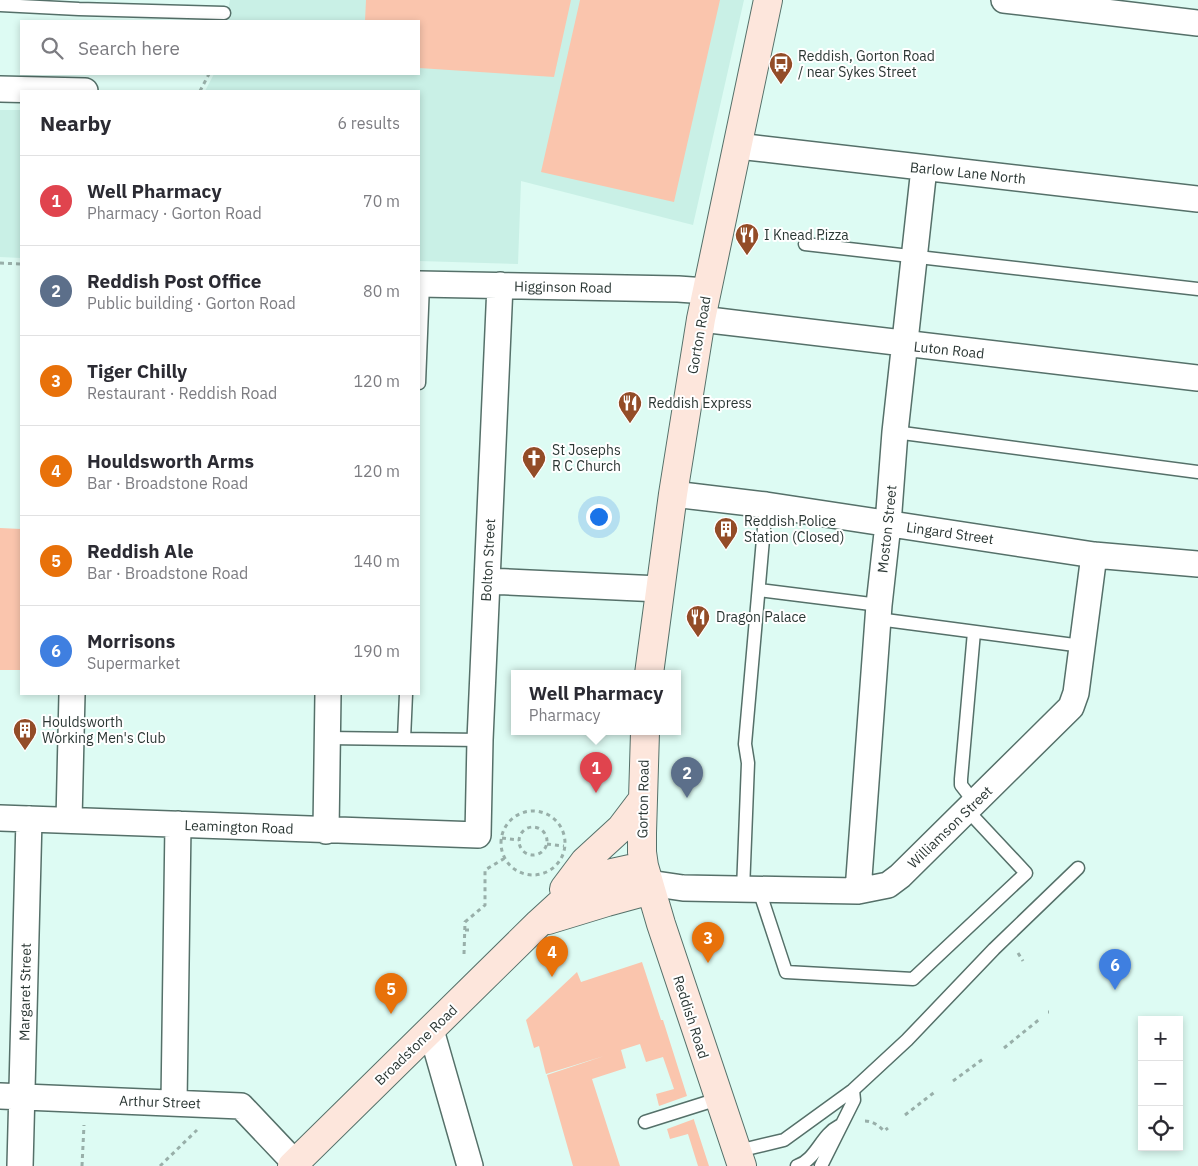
<!DOCTYPE html>
<meta charset="utf-8">
<style>
:root{--surface:#fff;--page:#f2f2f3;--text:#2b2b33;--muted:#7c7c81;--line:#e1e1e2;--accent:#db2777}
body{margin:0;font-family:"IBM Plex Sans",sans-serif;background:var(--page);color:var(--text)}
.controls{position:absolute;right:15px;bottom:15px;display:grid;overflow:hidden;border-radius:0px;box-shadow:0 2px 8px #0003}
.controls button{width:45px;height:45px;display:grid;place-items:center;padding:0;border:0;border-bottom:1px solid var(--line);background:var(--surface);color:var(--text);font:25px sans-serif}
.you{position:absolute;left:598px;top:516px;width:18px;height:18px;margin:-12px;border:4px solid #fff;border-radius:50%;background:#1a73e8;box-shadow:0 0 0 8px #1a73e833}
.badge{display:grid;place-items:center;width:32px;height:32px;border-radius:50%;background:var(--accent);color:#fff;font-size:16px;font-weight:700}
.pin{position:absolute;translate:-50% -41px;filter:drop-shadow(0 1px 2px #0008)}
.pin::after{content:'';position:absolute;top:26px;width:18px;height:15px;background:inherit;clip-path:polygon(0 0,100% 0,50% 100%)}
.popup{position:absolute;left:511px;top:670px;width:170px;height:65px;box-sizing:border-box;display:grid;place-content:center;border-radius:0px;background:var(--surface);filter:drop-shadow(0 1px 4px #0005);font-size:16px;white-space:nowrap;color:var(--muted)}
.popup b{font-size:19px;color:var(--text)}
.popup::after{content:'';position:absolute;left:50%;top:100%;margin-left:-10px;border:10px solid transparent;border-top-color:var(--surface)}
.list{margin:0;padding:0;list-style:none}
h2{display:flex;justify-content:space-between;align-items:center;height:65px;margin:0;padding:0 20px;font-size:21px}
h2 small{font-size:16px;font-weight:400;color:var(--muted)}
.list li{display:grid;grid-template-columns:32px 1fr auto;gap:15px;align-items:center;box-sizing:border-box;height:90px;padding:0 20px;border-top:1px solid var(--line)}
.list b{display:block;font-size:19px;white-space:nowrap}
.list p{margin:0;font-size:16px;white-space:nowrap;color:var(--muted)}
.list em{font-size:16px;font-style:normal;color:var(--muted)}
.icon{flex:none;width:28px;height:28px;fill:none;stroke:currentColor;stroke-width:2;stroke-linecap:round;stroke-linejoin:round}
.map{position:relative;flex:none;width:1198px;height:1166px;overflow:hidden}
.search{position:absolute;background:var(--surface);box-shadow:0 2px 8px #0003;left:20px;top:20px;width:400px;height:55px;display:flex;align-items:center;gap:12px;box-sizing:border-box;padding:0 18px;border-radius:0px;color:var(--muted);font-size:19px}
.panel{position:absolute;background:var(--surface);box-shadow:0 2px 8px #0003;left:20px;top:90px;width:400px;height:605px;border-radius:0px}
.map>svg:first-child{display:block}
.built{fill:#c9f0e6}
.green{fill:#fac5ad}
.lines{fill:none;stroke-linecap:round;stroke-linejoin:round}
.lane-casing{stroke:#557069;stroke-width:15}
.street-casing{stroke:#557069;stroke-width:28}
.secondary-casing{stroke:#557069;stroke-width:30}
.path{stroke:#98afa9;stroke-width:3;stroke-dasharray:4 4;stroke-linecap:butt}
.lane{stroke:#fff;stroke-width:12}
.street{stroke:#fff;stroke-width:25}
.secondary{stroke:#fde6dc;stroke-width:28}
.labels{text-anchor:middle;stroke-width:4;stroke-linejoin:round;paint-order:stroke}
.poi-label{font-size:14px;fill:#2b3734;stroke:#fff;text-anchor:start}
.street-label{font-size:14px;fill:#2b3734;stroke:#fff}
</style>
<div class="map">
<svg width="1198" height="1166" viewBox="0 0 1198 1166">
<rect width="100%" height="100%" fill="#ddfbf3"/>
<path class="built" d="M230 0H744L693 225 521 181 518 264 419 261V91H205L214 74H419V21H225Z
M0 110H21V258L0 257Z"/>
<path class="green" d="M366 0H571L554 77 419 68V21H365Z
M580 0H720L674 202 541 172Z
M0 528 21 529V670H0Z
M642 962 661 1020H663L687 1096 659 1106 656 1094 674 1089 663 1057 646 1062 640 1044 621 1050 626 1068 592 1079 620 1166H573L547 1075 604 1056 546 1074 539 1046 534 1048 526 1020 577 972 581 982Z
M694 1119V1120L709 1166H698L688 1134 670 1139 667 1129Z"/>
<g class="lines">
<g class="lane-casing">
<path id="lane" d="M0 5 79 9 224 13
M805 244 1198 289
M419 383 423 284
M895 432 1198 472
M759 590 879 605
M878 619 1082 646
M974 632 961 779V785L975 803
M327 738 480 740
M404 739 406 694
M743 890 748 763 745 744 766 505
M759 890 786 972 913 979 1026 873 968 811
M645 1122 718 1099
M738 1151 784 1140 853 1090 907 1040 994 949 1078 868
M797 1166C816 1160 821 1135 839 1126
M821 1166 854 1100 853 1090"/>
</g>
<g class="street-casing">
<path id="street" d="M1004 0 1198 23
M0 89 85 91
M738 146 1198 199
M419 284 678 289 706 291
M701 319 1198 378
M673 494 766 505 1094 555 1198 564
M487 581 660 589
M0 818 478 835 480 740 500 285
M69 820 72 694
M326 831 328 694
M649 883 683 888 858 891 888 885 900 876 1071 707 1076 693 1094 555
M858 891 879 605 888 524 895 432 924 168
M431 1030 470 1166
M0 1096 241 1106 295 1163
M174 1103 178 824
M20 1166 29 819"/>
</g>
<g class="secondary-casing">
<path id="secondary" d="M649 674 673 494 701 319 768 0
M645 732 642 833V852L644 866 661 924 742 1166
M564 889 585 861 621 828 643 799
M548 920 607 902 651 890
M292 1166 539 923 586 880 612 873 644 866"/>
</g>
<path class="path" d="M200 91 209 74
M0 263 21 264
M501 843a32 32 0 1 1 64 0a32 32 0 1 1-64 0Z
M519 841a14 14 0 1 1 28 0a14 14 0 1 1-28 0Z
M502 838 519 840
M547 844 564 846
M465 930H473
M1018 953 1023 961
M464 954 465 922 485 905V870L505 858
M1048 1012H1049
M1004 1048 1041 1018
M953 1081 983 1059
M905 1115 936 1091
M865 1121C873 1121 879 1126 884 1131L888 1128
M82 1166 84 1125
M160 1166 197 1130"/>
<use href="#lane" class="lane"/>
<use href="#street" class="street"/>
<use href="#secondary" class="secondary"/>
</g>
<defs>
<g id="bus-pin" transform="scale(1.25)"><path d="M0 17L-7.5 6A9.5 9.5 0 1 1 7.5 6Z" fill="#934c27" stroke="#fff"/><path d="M-5-6H5V4H4V6H2V4H-2V6H-4V4H-5ZM-3.5-4V0h7V-4ZM-3.5 1.2v1.5H-2V1.2ZM2 1.2v1.5H3.5V1.2Z" fill="#fff"/></g>
<g id="restaurant-pin" transform="scale(1.25)"><path d="M0 17L-7.5 6A9.5 9.5 0 1 1 7.5 6Z" fill="#934c27" stroke="#fff"/><path d="M-5-6h1v4h1v-4h1v4h1v-4h1v5L-1.5 .5V6h-2V.5L-5-1ZM5-6V6H3V1.5H1.5Q1.5-4 5-6Z" fill="#fff"/></g>
<g id="church-pin" transform="scale(1.25)"><path d="M0 17L-7.5 6A9.5 9.5 0 1 1 7.5 6Z" fill="#934c27" stroke="#fff"/><path d="M-1.2-6h2.4v3.5h3.3v2.4h-3.3V6h-2.4V-.1h-3.3v-2.4h3.3Z" fill="#fff"/></g>
<g id="building-pin" transform="scale(1.25)"><path d="M0 17L-7.5 6A9.5 9.5 0 1 1 7.5 6Z" fill="#934c27" stroke="#fff"/><path d="M-4-6H4V6H1V3H-1V6H-4ZM-2.5-4.3h1.7v1.8h-1.7ZM.8-4.3h1.7v1.8H.8ZM-2.5-1h1.7V.8h-1.7ZM.8-1h1.7V.8H.8Z" fill="#fff"/></g>
</defs>
<g fill-rule="evenodd">
<use href="#bus-pin" x="781" y="64"/>
<use href="#restaurant-pin" x="747" y="235"/>
<use href="#restaurant-pin" x="630" y="403"/>
<use href="#church-pin" x="534" y="458"/>
<use href="#building-pin" x="726" y="529"/>
<use href="#restaurant-pin" x="698" y="617"/>
<use href="#building-pin" x="25" y="730"/>
</g>
<g class="labels">
<g class="poi-label">
<text x="798" y="61">Reddish, Gorton Road<tspan x="798" dy="16">/ near Sykes Street</tspan></text>
<text x="764" y="240">I Knead Pizza</text>
<text x="648" y="408">Reddish Express</text>
<text x="552" y="455">St Josephs<tspan x="552" dy="16">R C Church</tspan></text>
<text x="744" y="526">Reddish Police<tspan x="744" dy="16">Station (Closed)</tspan></text>
<text x="716" y="622">Dragon Palace</text>
<text x="42" y="727">Houldsworth<tspan x="42" dy="16">Working Men's Club</tspan></text>
</g>
<g class="street-label">
<text transform="translate(968 173) rotate(6)" y="5">Barlow Lane North</text>
<text transform="translate(563 287) rotate(1)" y="5">Higginson Road</text>
<text transform="translate(699 335) rotate(-80)" y="5">Gorton Road</text>
<text transform="translate(949 350) rotate(6)" y="5">Luton Road</text>
<text transform="translate(887 529) rotate(-84)" y="5">Moston Street</text>
<text transform="translate(950 533) rotate(8)" y="5">Lingard Street</text>
<text transform="translate(488 560) rotate(-87)" y="5">Bolton Street</text>
<text transform="translate(643 799) rotate(-89)" y="5">Gorton Road</text>
<text transform="translate(239 827) rotate(2)" y="5">Leamington Road</text>
<text transform="translate(950 827) rotate(-44)" y="5">Williamson Street</text>
<text transform="translate(25 992) rotate(-89)" y="5">Margaret Street</text>
<text transform="translate(691 1017) rotate(72)" y="5">Reddish Road</text>
<text transform="translate(416 1045) rotate(-44)" y="5">Broadstone Road</text>
<text transform="translate(160 1102) rotate(2)" y="5">Arthur Street</text>
</g>
</g>
</svg>
<div class="controls">
<button>+</button>
<button>−</button>
<button><svg class="icon" aria-label="locate" viewBox="0 0 24 24"><circle cx="12" cy="12" r="6"/><path d="M12 2v4M12 18v4M2 12h4M18 12h4"/></svg></button>
</div>
<div class="you"></div>
<div class="pin badge" style="left:596px;top:793px;background:#e0444e">1</div>
<div class="popup"><b>Well Pharmacy</b>Pharmacy</div>
<div class="pin badge" style="left:687px;top:798px;background:#5c6f8a">2</div>
<div class="pin badge" style="left:708px;top:963px;background:#e8710a">3</div>
<div class="pin badge" style="left:552px;top:977px;background:#e8710a">4</div>
<div class="pin badge" style="left:391px;top:1014px;background:#e8710a">5</div>
<div class="pin badge" style="left:1115px;top:990px;background:#3f7fe0">6</div>
<div class="search"><svg class="icon" aria-label="search" viewBox="0 0 24 24"><circle cx="10" cy="10" r="6"/><path d="M15 15l6 6"/></svg>Search here</div>
<section class="panel">
<h2>Nearby<small>6 results</small></h2>
<ul class="list">
<li><span class="badge" style="background:#e0444e">1</span><div><b>Well Pharmacy</b><p>Pharmacy · Gorton Road</p></div><em>70 m</em></li>
<li><span class="badge" style="background:#5c6f8a">2</span><div><b>Reddish Post Office</b><p>Public building · Gorton Road</p></div><em>80 m</em></li>
<li><span class="badge" style="background:#e8710a">3</span><div><b>Tiger Chilly</b><p>Restaurant · Reddish Road</p></div><em>120 m</em></li>
<li><span class="badge" style="background:#e8710a">4</span><div><b>Houldsworth Arms</b><p>Bar · Broadstone Road</p></div><em>120 m</em></li>
<li><span class="badge" style="background:#e8710a">5</span><div><b>Reddish Ale</b><p>Bar · Broadstone Road</p></div><em>140 m</em></li>
<li><span class="badge" style="background:#3f7fe0">6</span><div><b>Morrisons</b><p>Supermarket</p></div><em>190 m</em></li>
</ul>
</section>
</div>
